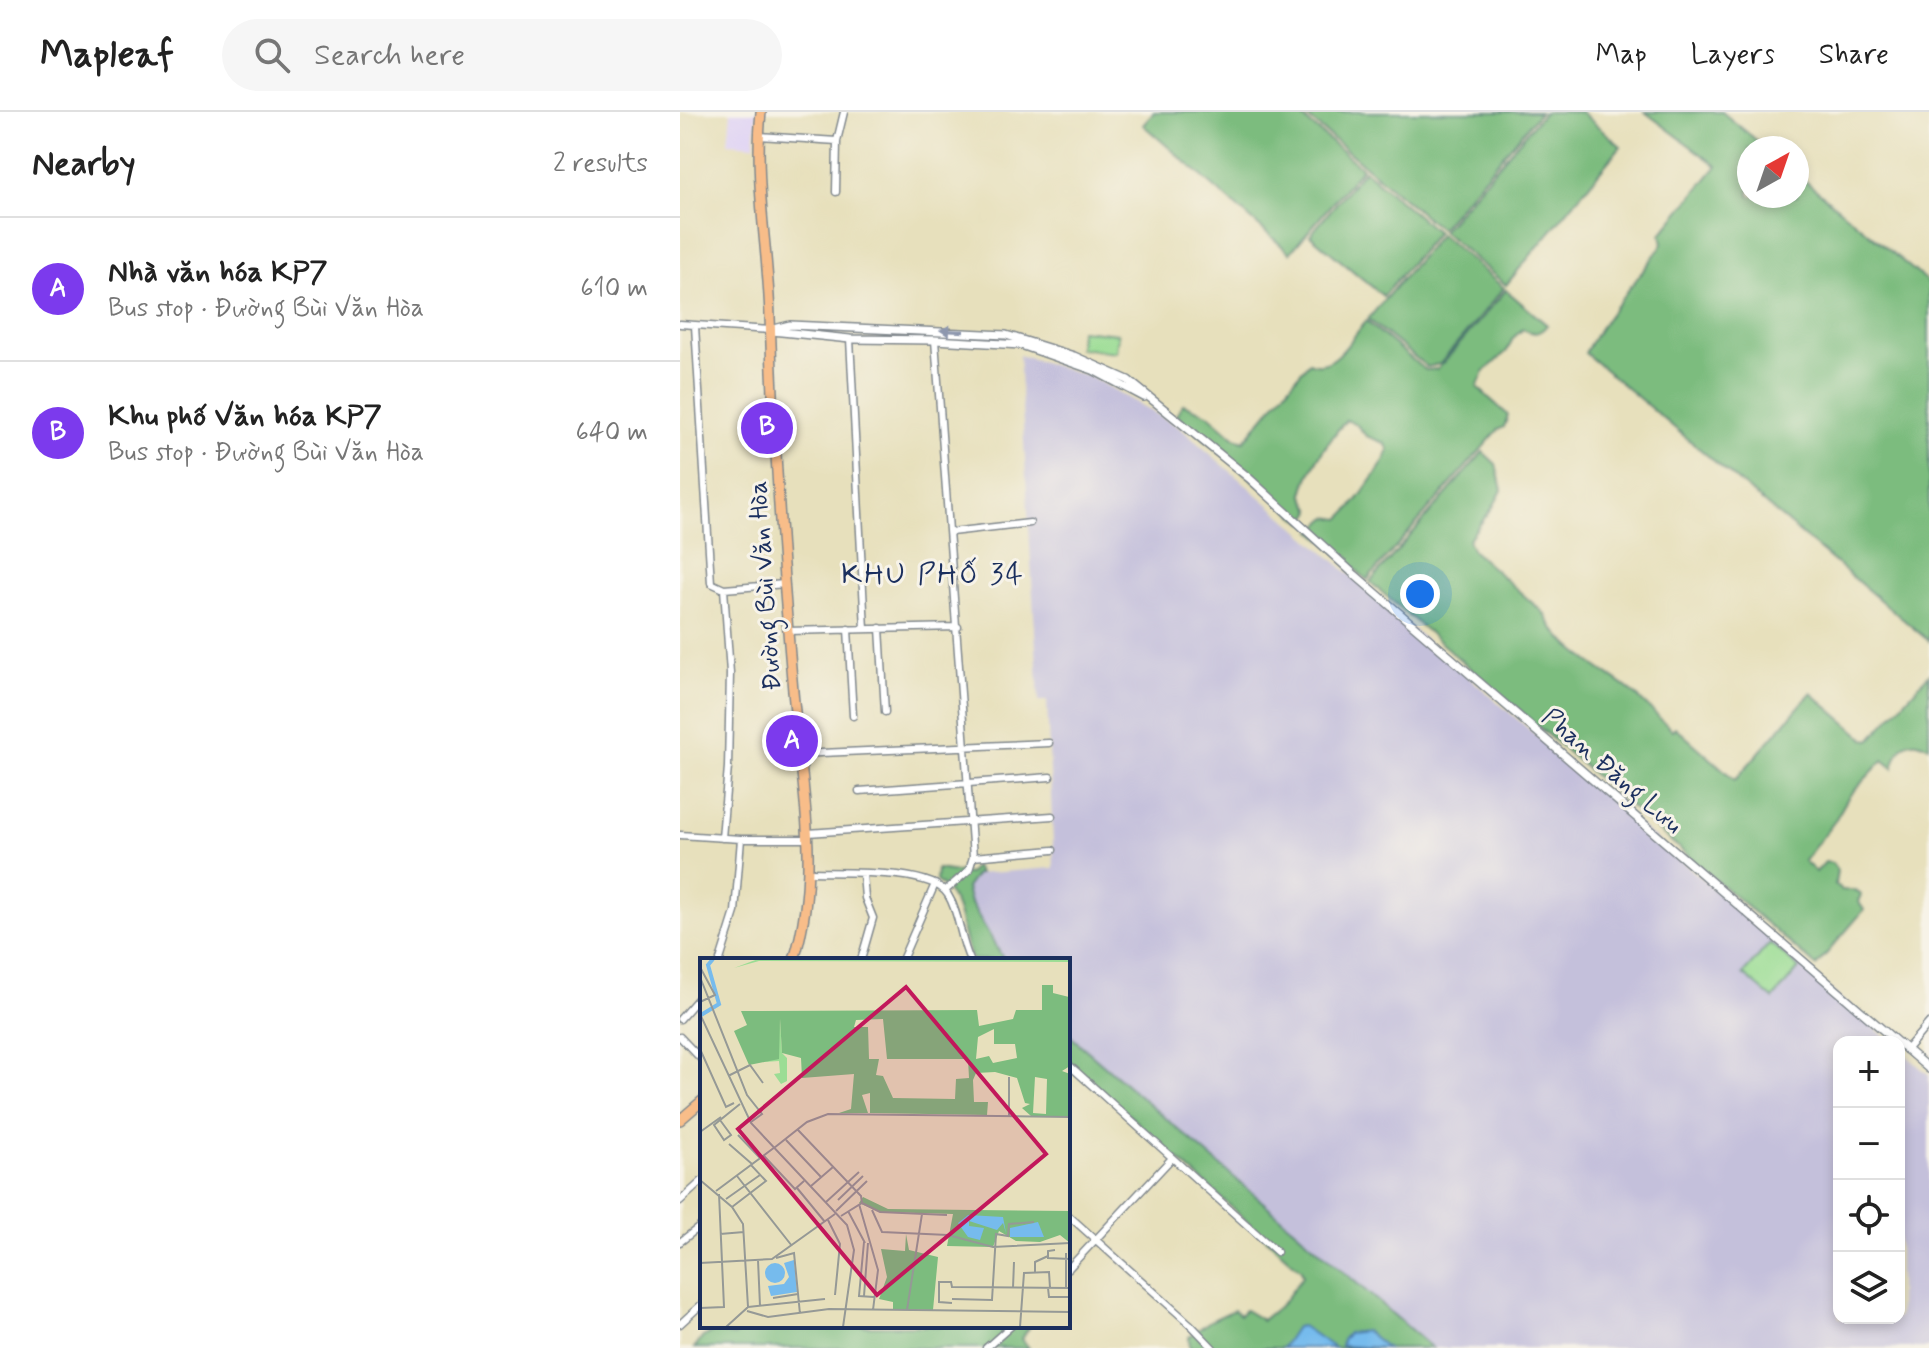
<!DOCTYPE html>
<meta charset="utf-8">
<style>
:root{--surface:#fff;--page:#f6f6f6;--text:#222;--muted:#767676;--line:#e0e0e0;--accent:#7c3aed}
body{margin:0;font-family:Mynerve,sans-serif;background:var(--page);color:var(--text)}
.controls{position:absolute;right:24px;bottom:24px;display:grid;overflow:hidden;border-radius:16px;box-shadow:0 4px 12px #0003}
.controls button{width:72px;height:72px;display:grid;place-items:center;padding:0;border:0;border-bottom:2px solid var(--line);background:var(--surface);color:var(--text);font:40px sans-serif}
.compass{position:absolute;left:1057px;top:24px;width:72px;height:72px;border-radius:50%;background:var(--surface);box-shadow:0 4px 12px #0003;rotate:40deg}
.you{position:absolute;left:740px;top:482px;width:28px;height:28px;margin:-20px;border:6px solid #fff;border-radius:50%;background:#1a73e8;box-shadow:0 0 0 12px #1a73e833}
.badge{display:grid;place-items:center;width:52px;height:52px;border-radius:50%;background:var(--accent);color:#fff;font-size:26px;font-weight:700}
.pin{position:absolute;translate:-50% -50%;border:4px solid #fff;box-shadow:0 2px 8px #0006}
.list{margin:0;padding:0;list-style:none}
h2{display:flex;justify-content:space-between;align-items:center;height:104px;margin:0;padding:0 32px;font-size:34px}
h2 small{font-size:26px;font-weight:400;color:var(--muted)}
.list li{display:grid;grid-template-columns:52px 1fr auto;gap:24px;align-items:center;box-sizing:border-box;height:144px;padding:0 32px;border-top:2px solid var(--line)}
.list b{display:block;font-size:30px;white-space:nowrap}
.list p{margin:0;font-size:26px;white-space:nowrap;color:var(--muted)}
.list em{font-size:26px;font-style:normal;color:var(--muted)}
.icon{flex:none;width:44px;height:44px;fill:none;stroke:currentColor;stroke-width:2;stroke-linecap:round;stroke-linejoin:round}
.map{position:relative;flex:none;width:1249px;height:1236px;overflow:hidden}
header{display:flex;align-items:center;gap:48px;box-sizing:border-box;height:112px;padding:0 40px;background:var(--surface);border-bottom:2px solid var(--line)}
header strong{font-size:38px}
nav{display:flex;gap:44px;margin-inline-start:auto;font-size:28px}
.search{width:560px;height:72px;background:var(--page);display:flex;align-items:center;gap:20px;box-sizing:border-box;padding:0 28px;border-radius:44px;color:var(--muted);font-size:30px}
main{display:flex}
aside{flex:1;background:var(--surface)}
.map>svg:first-child{display:block}
.built{fill:#e0d4f4}
.industrial{fill:#c4c0db}
.green{fill:#9bdd94;stroke:#5b8679;stroke-width:2}
.forest{fill:#7cbc7e;stroke:#4c766e;stroke-width:2}
.water{fill:#76bbed;stroke:#4875a6;stroke-width:2}
.lines{fill:none;stroke-linecap:round;stroke-linejoin:round}
.minor-casing{stroke:#81888d;stroke-width:9}
.tertiary-casing{stroke:#81888d;stroke-width:10}
.primary-casing{stroke:#81888d;stroke-width:12}
.minor{stroke:#fff;stroke-width:6}
.tertiary{stroke:#fff;stroke-width:7}
.primary{stroke:#f8bd89;stroke-width:9}
.oneway{fill:#8d97ae}
.labels{text-anchor:middle;stroke-width:6;stroke-linejoin:round;paint-order:stroke}
.street-label{font-size:26px;fill:#1b2f5e;stroke:#f7f3e8}
.quarter-label{font-size:30px;letter-spacing:2px;fill:#1b2f5e;stroke:#f7f3e8}
.inset-river{fill:none;stroke:#76bbed;stroke-width:4}
.inset-road{fill:none;stroke:#959996;stroke-width:2}
.view{fill:#c2185b;fill-opacity:0.15;stroke:#c2185b;stroke-width:4}
.inset-edge{fill:none;stroke:#1b2f5e;stroke-width:4}
</style>
<header>
<strong>Mapleaf</strong>
<div class="search"><svg class="icon" aria-label="search" viewBox="0 0 24 24"><circle cx="10" cy="10" r="6"/><path d="M15 15l6 6"/></svg>Search here</div>
<nav><a>Map</a><a>Layers</a><a>Share</a></nav>
</header>
<main>
<aside>
<h2>Nearby<small>2 results</small></h2>
<ul class="list">
<li><span class="badge">A</span><div><b>Nhà văn hóa KP7</b><p>Bus stop · Đường Bùi Văn Hòa</p></div><em>610 m</em></li>
<li><span class="badge">B</span><div><b>Khu phố Văn hóa KP7</b><p>Bus stop · Đường Bùi Văn Hòa</p></div><em>640 m</em></li>
</ul>
</aside>
<div class="map">
<svg width="1249" height="1236" viewBox="0 0 1249 1236">
<rect width="100%" height="100%" fill="#f7f3e8"/>
<filter id="ink" filterUnits="userSpaceOnUse"><feTurbulence type="fractalNoise" baseFrequency=".0125" numOctaves="2"/><feDisplacementMap in="SourceGraphic" scale="16" xChannelSelector="R" yChannelSelector="G"/><feConvolveMatrix kernelMatrix="1 2 1 2 8 2 1 2 1" color-interpolation-filters="sRGB"/></filter>
<filter id="wash" filterUnits="userSpaceOnUse"><feTurbulence type="fractalNoise" baseFrequency=".006" numOctaves="4" result="noise"/><feDisplacementMap in="SourceGraphic" scale="32" xChannelSelector="R" yChannelSelector="G"/><feGaussianBlur stdDeviation="1.8" result="paint"/><feColorMatrix in="noise" values="0 0 0 0 0 0 0 0 0 0 0 0 0 0 0 0 0 1.4 0 .05"/><feComposite in="paint" operator="in"/></filter>
<g filter="url(#wash)">
<rect width="100%" height="100%" fill="#e7e0bc"/>
<path class="built" d="M51 0H77L74 33 48 31Z"/>
<path class="industrial" d="M339 243 411 265 499 315 1211 930H1159V1206H1219V937L1249 963V1236H750L388 923V848H324L289 788 286 776 296 762 374 756 367 589H359Z"/>
<path class="green" d="M400 218 438 222 436 240 399 236Z
M1090 831 1119 856 1093 887 1063 862Z"/>
<path class="forest" d="M474 0H616L682 56 610 141 463 13Z
M621 0H860L760 117Z
M864 0H901L941 34 826 173 762 119Z
M965 0H1042L1086 36H1069V84H1117V62L1249 171V529L905 241C926 201 958 169 983 131L981 122 1037 54Z
M684 58 757 120 703 184 630 123Z
M760 122 824 176 760 252 747 255 688 207Z
M826 178 867 213C859 223 854 222 843 217L833 226 827 239 804 260 797 275 828 303 824 315 818 318 687 468 633 419 648 405 660 407C675 394 702 356 709 338L705 331 686 324 676 312 666 308C649 328 629 356 623 382L632 399 624 411 496 303 503 292 528 302 555 326 564 329 629 250C654 262 672 225 686 209L739 253 746 258 758 257Z
M803 340 816 352 822 378 813 395 788 428 793 439 864 501C878 534 924 558 951 579 965 591 978 605 992 618L995 615 1055 668 1131 581 1185 627 1190 628 1249 562V635C1228 622 1219 634 1213 656L1203 648 1169 684 1154 710 1124 749 1136 760 1145 750 1152 751 1157 758 1155 772 1162 778C1171 779 1175 775 1181 783L1178 789 1184 798 1136 854 690 470Z
M294 754 299 762H296L286 776 289 788 324 848H292C279 821 283 786 256 769L257 757 289 762Z
M388 922 752 1236H510L509 1225 530 1209 554 1198 560 1203 565 1198 582 1208 603 1191 623 1164 621 1158 388 948Z
M68 1214H350L342 1227 349 1236H14L23 1225 35 1219 55 1224Z"/>
<path class="water" d="M622 1214 653 1235 654 1236H602L616 1215Z
M686 1219 707 1236 661 1234 662 1228 668 1221Z"/>
</g>
<g filter="url(#ink)">
<g class="lines">
<g class="minor-casing">
<path id="minor" d="M79 24 157 29 164 0
M156 80 157 29
M0 212 90 218
M15 214 31 471 44 477 105 472
M170 227 185 517
M255 228 293 745 289 758 266 778
M271 420 350 411
M200 516 205 600
M168 517 173 604
M107 519 278 515
M118 642 369 631
M179 679 370 665
M128 721 372 704
M0 723 61 727H128
M42 726 48 655 50 561 44 477
M293 745 373 738
M130 760C160 761 252 756 268 783 280 802 280 828 290 848
M40 848 55 800 61 727
M181 848 193 806 185 786 183 762
M222 848 255 772
M0 907 22 882
M0 925 22 948
M1226 938 1249 911
M388 952 597 1140
M0 1089 22 1069
M388 1103 511 1213 533 1236
M0 1130 22 1113
M388 1157 492 1046
M0 1212 22 1192
M306 1236 331 1214"/>
</g>
<g class="tertiary-casing">
<path id="tertiary" d="M90 218 110 213 326 223 394 244 448 268 569 366 675 463 1217 930
M92 219 170 227 255 228 341 233 413 258 464 285
M1219 931 1249 957"/>
</g>
<g class="primary-casing">
<path id="primary" d="M81 0C74 69 88 136 90 205 94 329 102 454 113 579 121 671 142 757 114 848
M0 1008 22 989"/>
</g>
<use href="#minor" class="minor"/>
<use href="#tertiary" class="tertiary"/>
<use href="#primary" class="primary"/>
</g>
<defs><path id="oneway-solid" d="M-6-.8H1V-3.2L6.5 0L1 3.2V.8H-6Z" transform="scale(2)"/></defs>
<use class="oneway" href="#oneway-solid" transform="translate(272 219) rotate(-177)"/>
</g>
<g class="labels">
<g class="street-label">
<text transform="translate(84 474) rotate(-94)" y="9">Đường Bùi Văn Hòa</text>
<text transform="translate(933 658) rotate(41)" y="9">Phan Đăng Lưu</text>
</g>
<g class="quarter-label">
<text x="253" y="471">KHU PHỐ 34</text>
</g>
</g>
<g transform="translate(20 846)">
<rect width="370" height="370" fill="#e7e0bc"/>
<path d="M58 1 370 2V4L59 3 34 10ZM80 61 82 95 87 100V123L81 126 74 116 80 115 79 103 64 104 76 100Z" fill="#9bdd94"/>
<path d="M342 27H353V35L369 39 370 108 362 113 370 116V158H331L322 150 330 146 325 145 317 120 295 114 276 115 273 122 274 144H288L287 157 170 155V135L162 137 168 155H139L151 151 154 116 102 120 101 100 82 95 80 61 79 101 49 107 34 73 47 67 41 53 277 52 279 68 313 61 316 52H342ZM183 61 187 101H268L269 120 256 121 255 141 193 140 183 118 176 117 179 101H169L168 69H154L156 62ZM294 71V86H315L317 100 293 105 289 98 276 101 278 79ZM335 119 347 121 346 156 333 155ZM163 239 188 251 370 253V285L360 277 340 284 316 283 299 273 293 289 247 288 253 256 180 254 159 245ZM206 276 209 292 238 299 233 352 193 351V344L179 341 187 319 181 291 205 293Z" fill="#7cbc7e" fill-rule="evenodd"/>
<path d="M268 257 303 259 306 275 303 265 297 272 269 263V268L284 270 280 282 268 279 258 265ZM338 264 344 279H310V270ZM94 302 97 334 71 338 68 328 84 326 89 319 84 305ZM65 315a10 10 0 1 1 20 0a10 10 0 1 1-20 0Z" fill="#76bbed"/>
<path class="inset-river" d="M1 57 19 46 8 7 13 1"/>
<path class="inset-road" d="M0 9 15 37 0 44M0 19 47 137 62 156 51 164M0 56 51 165 147 267 154 292 143 369M0 91 26 149 34 145M28 118 50 107 63 125M309 158V119M20 162 31 177 24 182 14 167 40 146M98 172 161 238 162 245M0 174 21 159M38 177 60 200M86 182 121 219M29 186 52 206M74 190 107 164 128 156 370 159M64 198 95 231 104 223M37 218 92 288M0 222 32 249 43 266 48 349 26 369M111 228 133 209M97 230 125 264M16 233 75 189M26 241 60 217M138 242 163 218M126 244 159 214M159 246 178 312 173 352M32 249 66 223 51 207M172 252 182 274 248 277 293 289 370 285M136 253 167 223M148 253 165 285M141 258 162 245 180 254 247 257M128 262 140 286 135 337M20 276 44 274M164 284 159 338 174 339M355 292 348 293V300L370 301M76 300 94 295 100 356M58 302 60 348M0 305 72 301 135 256M335 314V304L348 298M0 323 1 350M313 330 314 304M348 330 349 339H370M366 330V295M164 338 168 285M73 340 98 336M252 341 292 342 296 276 308 278 309 266 334 264M252 345 239 344V324H251L252 329 370 330M48 349 125 341M0 350 24 349 19 236M207 352 222 256M47 353 68 359 129 351 370 354M254 369H306M320 369 324 315 349 314 350 330"/>
<path class="view" d="M206 29 346 196 177 337 38 171Z"/>
<rect width="370" height="370" class="inset-edge"/>
</g>
</svg>
<div class="controls">
<button>+</button>
<button>−</button>
<button><svg class="icon" aria-label="locate" viewBox="0 0 24 24"><circle cx="12" cy="12" r="6"/><path d="M12 2v4M12 18v4M2 12h4M18 12h4"/></svg></button>
<button><svg class="icon" aria-label="layers" viewBox="0 0 24 24"><path d="M12 4l9 5-9 5-9-5zM3 14l9 5 9-5"/></svg></button>
</div>
<svg class="compass" viewBox="-18 -18 36 36"><path d="M0-13l5 13h-10z" fill="#e53935"/><path d="M0 13l5-13h-10z" fill="#767676"/></svg>
<div class="you"></div>
<div class="pin badge" style="left:112px;top:629px">A</div>
<div class="pin badge" style="left:87px;top:316px">B</div>
</div>
</main>
